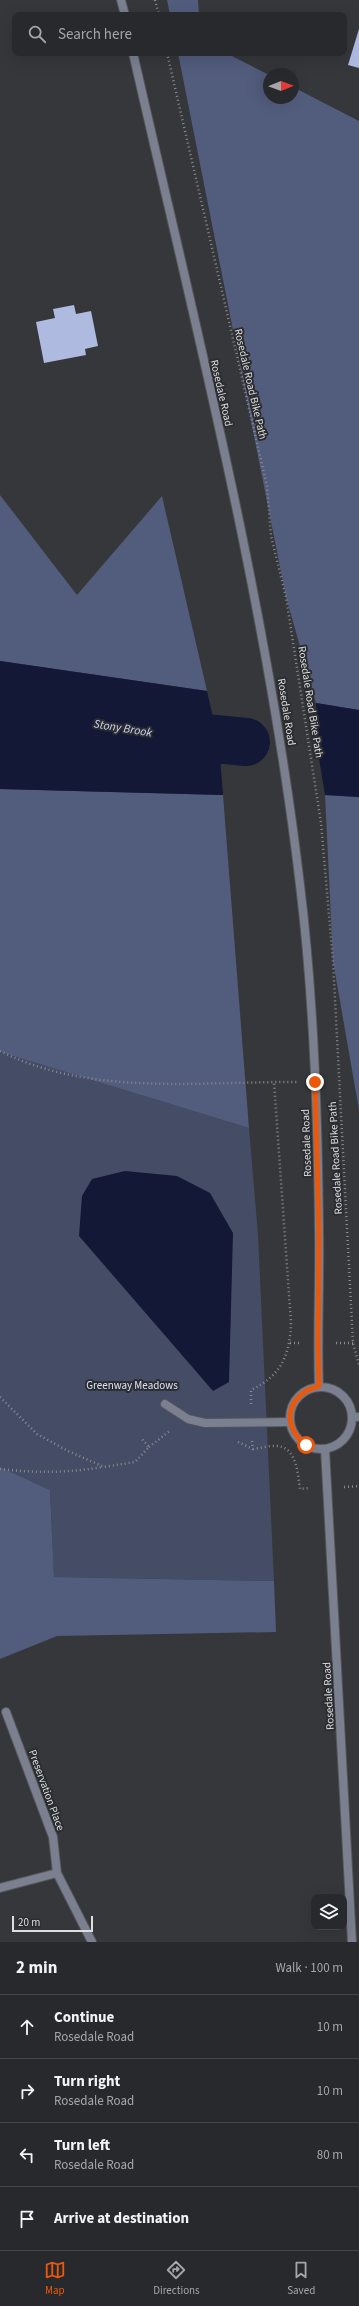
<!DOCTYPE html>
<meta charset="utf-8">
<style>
:root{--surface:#28292c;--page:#343538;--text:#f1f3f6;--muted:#a5a6a9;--line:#444548;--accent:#ea580c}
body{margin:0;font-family:"Source Sans 3",sans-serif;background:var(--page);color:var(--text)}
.controls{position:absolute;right:12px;bottom:12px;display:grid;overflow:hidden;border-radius:8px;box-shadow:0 4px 16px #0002}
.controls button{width:36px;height:36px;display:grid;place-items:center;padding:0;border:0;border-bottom:1px solid var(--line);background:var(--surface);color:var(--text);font:20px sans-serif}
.compass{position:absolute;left:263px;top:68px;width:36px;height:36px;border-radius:50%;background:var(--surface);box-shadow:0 4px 16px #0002;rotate:89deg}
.scale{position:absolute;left:12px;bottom:10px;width:81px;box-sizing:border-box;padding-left:4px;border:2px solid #dddee0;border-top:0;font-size:11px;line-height:14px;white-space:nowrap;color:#dddee0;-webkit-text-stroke:3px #2c2d30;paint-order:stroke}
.stop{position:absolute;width:12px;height:12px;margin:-9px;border:3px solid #ea580c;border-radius:50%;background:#fff}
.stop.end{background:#ea580c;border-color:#fff;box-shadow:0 1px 4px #0008}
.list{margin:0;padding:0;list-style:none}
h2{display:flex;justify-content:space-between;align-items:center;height:52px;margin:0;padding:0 16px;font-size:17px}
h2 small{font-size:13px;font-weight:400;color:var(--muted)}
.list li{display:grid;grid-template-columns:26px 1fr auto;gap:12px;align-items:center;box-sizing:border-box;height:64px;padding:0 16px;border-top:1px solid var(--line)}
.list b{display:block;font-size:15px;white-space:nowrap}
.list p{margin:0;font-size:13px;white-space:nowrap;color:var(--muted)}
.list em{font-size:13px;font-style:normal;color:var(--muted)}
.icon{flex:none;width:22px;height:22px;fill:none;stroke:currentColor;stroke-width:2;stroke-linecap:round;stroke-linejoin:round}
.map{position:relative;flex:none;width:359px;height:1942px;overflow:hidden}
.search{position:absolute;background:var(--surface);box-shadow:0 4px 16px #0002;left:12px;right:12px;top:12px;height:44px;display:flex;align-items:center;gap:10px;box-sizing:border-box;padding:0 14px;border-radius:8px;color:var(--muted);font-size:15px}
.sheet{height:308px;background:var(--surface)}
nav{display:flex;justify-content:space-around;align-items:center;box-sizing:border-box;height:56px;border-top:1px solid var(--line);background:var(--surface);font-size:11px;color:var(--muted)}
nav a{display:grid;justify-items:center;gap:2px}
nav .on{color:var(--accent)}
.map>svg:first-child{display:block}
.green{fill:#454c65}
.forest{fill:#525c7d}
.water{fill:#121835}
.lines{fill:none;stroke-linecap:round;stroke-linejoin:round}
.river{stroke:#121835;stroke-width:48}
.building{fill:#afbae0}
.service-casing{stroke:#545558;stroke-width:10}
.minor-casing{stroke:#545558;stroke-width:10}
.tertiary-casing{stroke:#545558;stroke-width:10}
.path{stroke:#8a8b8e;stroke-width:2.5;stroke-dasharray:1 3;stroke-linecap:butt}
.service{stroke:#7b8090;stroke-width:8}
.minor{stroke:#7b8090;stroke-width:8}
.tertiary{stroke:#7b8090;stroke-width:8}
.route{stroke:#ea580c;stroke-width:5}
.labels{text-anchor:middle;stroke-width:4;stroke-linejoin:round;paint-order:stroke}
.street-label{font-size:11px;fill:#dddee0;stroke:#2c2d30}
.park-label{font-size:11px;fill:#dae2fa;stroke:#2c2d30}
.water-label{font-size:12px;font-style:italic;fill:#cbd6fa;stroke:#2c2d30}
</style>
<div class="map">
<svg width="359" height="1942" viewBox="0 0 359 1942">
<rect width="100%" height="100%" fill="#36373a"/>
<path class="green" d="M0 1052 249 1128 258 1235 274 1581 54 1577 50 1490 0 1467Z"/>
<path class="forest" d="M167 0H198L199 15H170Z
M178 53H226L269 75V98H293V87L359 121V710L316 703 286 597Z
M0 495 77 595 162 496 207 691 0 661Z
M0 789 223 795 249 1128 0 1052Z
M325 795 359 797V1110L333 961Z
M0 1467 50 1490 54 1577 274 1581 276 1632 57 1636 0 1659Z"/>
<path class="water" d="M0 661 207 691 219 744 223 795 0 789Z
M316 703 359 710V797L325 795 317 746Z
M125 1171 177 1176 210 1193 233 1233 229 1382 213 1391 79 1236 82 1196 92 1179Z"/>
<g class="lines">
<path class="river" d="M152 733 246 742"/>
</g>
<path class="building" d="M359 29V68L348 65Z
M74 305 76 314 91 311 98 346 85 349 86 355 44 363 36 322 55 318 53 309Z"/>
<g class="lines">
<g class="service-casing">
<path id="service" d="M165 1404 188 1419 205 1423 290 1422
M6 1712 53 1837 57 1873 92 1942
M0 1888 57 1873"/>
</g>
<g class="minor-casing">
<path id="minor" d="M353 1417H359"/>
</g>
<g class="tertiary-casing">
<path id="tertiary" d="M121 0 125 15
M133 53C196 329 267 604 300 885 314 999 318 1115 319 1230 320 1282 317 1334 319 1387
M290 1418a31 31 0 1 1 62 0a31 31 0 1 1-62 0Z
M325 1449 352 1942"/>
</g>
<path class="path" d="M155 0 159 15
M167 53 267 486 271 536 286 597 321 823 333 961 353 1343 359 1365
M0 1051C91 1097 200 1081 299 1082
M290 1343H301
M336 1343H353
M0 1397 37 1434 68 1451 104 1467 135 1462 149 1447 141 1438
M251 1404V1390C281 1376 290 1355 291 1323L274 1082
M252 1441 253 1449C261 1448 274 1444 282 1447 297 1452 298 1476 300 1489L309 1488
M238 1442 253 1449
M149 1447 171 1430
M0 1469C35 1473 68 1473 103 1467
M344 1487 359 1486"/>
<use href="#service" class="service"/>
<use href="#minor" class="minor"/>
<use href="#tertiary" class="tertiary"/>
</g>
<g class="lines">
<path class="route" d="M306 1445C280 1425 287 1394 319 1386L318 1343 319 1233 315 1082"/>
</g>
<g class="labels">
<g class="street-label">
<text transform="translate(251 384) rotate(77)" y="4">Rosedale Road Bike Path</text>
<text transform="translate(222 393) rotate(77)" y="4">Rosedale Road</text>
<text transform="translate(311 702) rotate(81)" y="4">Rosedale Road Bike Path</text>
<text transform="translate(287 712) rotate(81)" y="4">Rosedale Road</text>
<text transform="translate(306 1143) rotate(-92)" y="4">Rosedale Road</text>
<text transform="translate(335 1158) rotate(-93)" y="4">Rosedale Road Bike Path</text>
<text transform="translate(328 1696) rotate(-93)" y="4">Rosedale Road</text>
<text transform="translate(47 1790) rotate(70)" y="4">Preservation Place</text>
</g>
<g class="park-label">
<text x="132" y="1389">Greenway Meadows</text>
</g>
<g class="water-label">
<text transform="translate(123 728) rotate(9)" y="4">Stony Brook</text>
</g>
</g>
</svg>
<div class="controls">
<button><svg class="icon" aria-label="layers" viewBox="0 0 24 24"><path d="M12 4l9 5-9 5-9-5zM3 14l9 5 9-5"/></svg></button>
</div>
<svg class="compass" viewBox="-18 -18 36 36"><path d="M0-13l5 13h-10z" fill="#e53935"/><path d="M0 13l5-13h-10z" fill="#a5a6a9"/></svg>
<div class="scale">20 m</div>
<div class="stop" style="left:306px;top:1445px"></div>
<div class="stop end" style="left:315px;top:1082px"></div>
<div class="search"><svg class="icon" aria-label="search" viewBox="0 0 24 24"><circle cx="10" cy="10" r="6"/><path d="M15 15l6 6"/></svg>Search here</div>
</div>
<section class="sheet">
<h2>2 min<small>Walk · 100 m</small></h2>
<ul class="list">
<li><svg class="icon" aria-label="ahead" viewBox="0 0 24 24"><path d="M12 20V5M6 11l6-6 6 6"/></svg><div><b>Continue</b><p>Rosedale Road</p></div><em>10 m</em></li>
<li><svg class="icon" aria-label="right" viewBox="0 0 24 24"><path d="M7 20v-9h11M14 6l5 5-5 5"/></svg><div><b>Turn right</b><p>Rosedale Road</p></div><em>10 m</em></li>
<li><svg class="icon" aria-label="left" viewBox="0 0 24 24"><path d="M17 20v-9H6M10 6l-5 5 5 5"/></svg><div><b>Turn left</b><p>Rosedale Road</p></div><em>80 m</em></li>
<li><svg class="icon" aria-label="arrive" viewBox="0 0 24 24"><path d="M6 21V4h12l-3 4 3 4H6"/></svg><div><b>Arrive at destination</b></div></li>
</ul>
</section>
<nav>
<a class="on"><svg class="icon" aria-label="map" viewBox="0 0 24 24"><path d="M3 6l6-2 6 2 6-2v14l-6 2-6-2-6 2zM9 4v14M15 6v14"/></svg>Map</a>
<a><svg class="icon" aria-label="directions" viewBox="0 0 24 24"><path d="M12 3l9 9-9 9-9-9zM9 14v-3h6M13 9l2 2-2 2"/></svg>Directions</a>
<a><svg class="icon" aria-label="saved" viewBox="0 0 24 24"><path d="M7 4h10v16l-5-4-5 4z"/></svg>Saved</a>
</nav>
